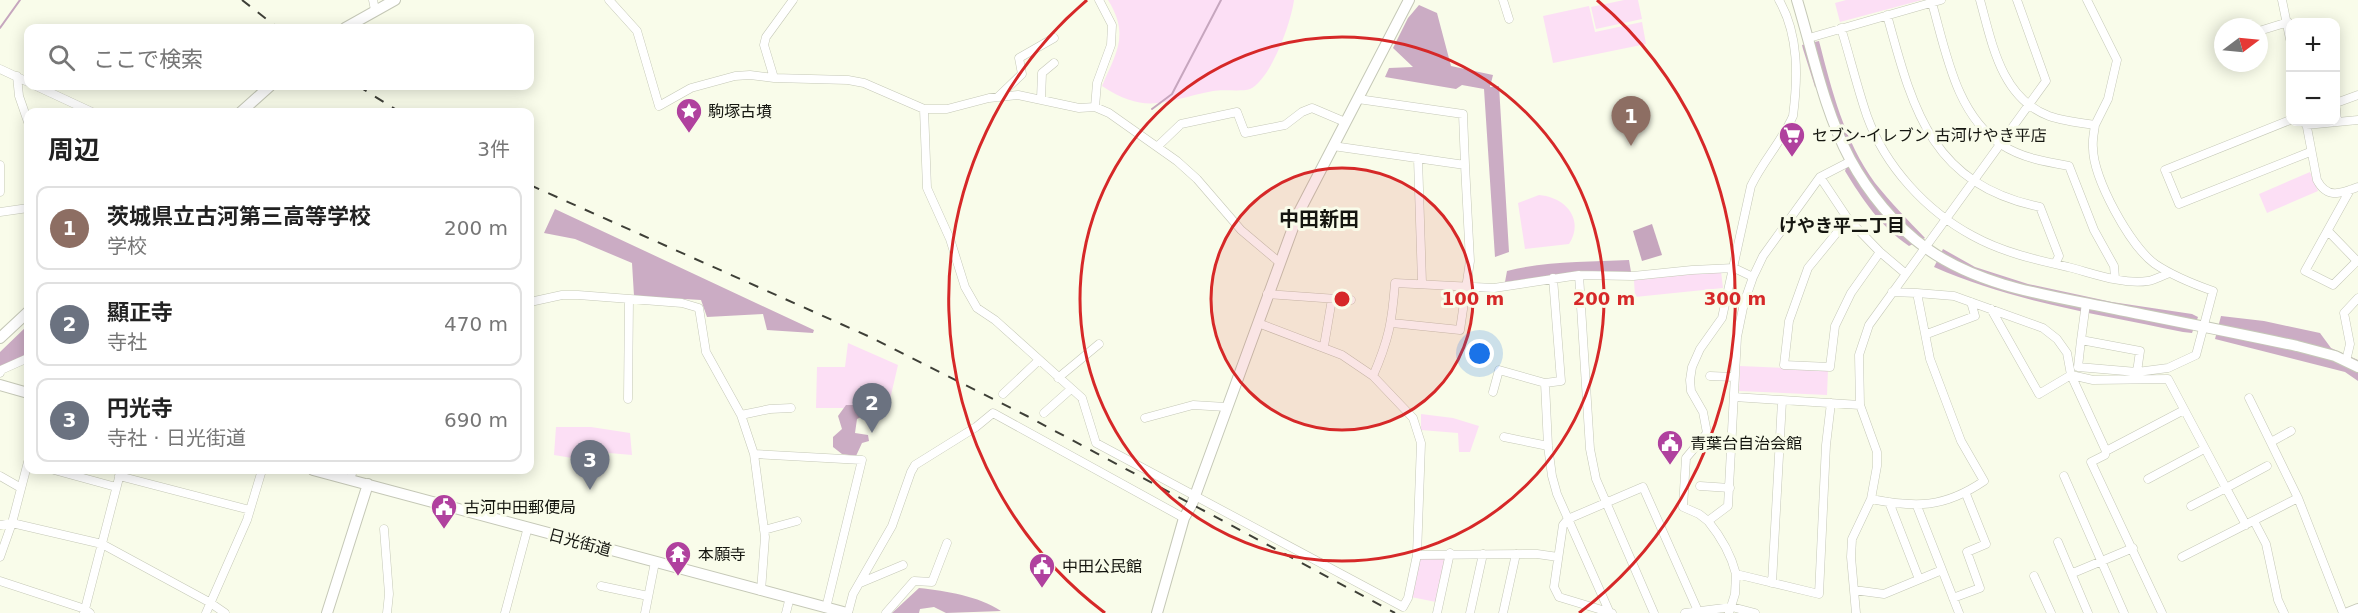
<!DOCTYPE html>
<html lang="ja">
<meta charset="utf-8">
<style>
:root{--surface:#fff;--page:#f6f6f6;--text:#222;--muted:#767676;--line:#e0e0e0;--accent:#d93025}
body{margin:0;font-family:"DejaVu Sans","Noto Sans JP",sans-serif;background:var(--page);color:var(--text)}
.controls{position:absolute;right:18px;top:18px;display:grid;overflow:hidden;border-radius:12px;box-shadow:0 3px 15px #0003}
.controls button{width:54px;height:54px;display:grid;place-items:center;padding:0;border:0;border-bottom:2px solid var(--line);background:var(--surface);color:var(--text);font:30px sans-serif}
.compass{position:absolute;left:2214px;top:18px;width:54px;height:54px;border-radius:50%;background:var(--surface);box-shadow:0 3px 15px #0003;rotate:74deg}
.you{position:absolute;left:1480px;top:354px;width:21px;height:21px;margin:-15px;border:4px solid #fff;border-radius:50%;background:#1a73e8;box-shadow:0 0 0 9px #1a73e833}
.badge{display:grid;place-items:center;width:39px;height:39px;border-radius:50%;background:var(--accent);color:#fff;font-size:20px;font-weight:700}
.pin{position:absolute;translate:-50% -50px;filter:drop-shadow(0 2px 3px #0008)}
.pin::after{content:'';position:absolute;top:32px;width:21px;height:18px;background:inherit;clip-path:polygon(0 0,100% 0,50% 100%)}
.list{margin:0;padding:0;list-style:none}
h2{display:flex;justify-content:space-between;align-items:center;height:78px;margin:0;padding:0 24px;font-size:26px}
h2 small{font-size:20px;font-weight:400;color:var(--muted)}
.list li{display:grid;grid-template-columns:39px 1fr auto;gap:18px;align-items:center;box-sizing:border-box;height:84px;margin:0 12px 12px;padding:0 12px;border:2px solid var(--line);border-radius:12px}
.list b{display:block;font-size:22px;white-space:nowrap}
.list p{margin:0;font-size:20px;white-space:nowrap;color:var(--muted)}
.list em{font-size:20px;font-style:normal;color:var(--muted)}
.icon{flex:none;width:33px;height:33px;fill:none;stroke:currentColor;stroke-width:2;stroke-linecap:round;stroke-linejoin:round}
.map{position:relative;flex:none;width:2358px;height:613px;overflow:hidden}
.search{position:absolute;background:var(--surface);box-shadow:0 3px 15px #0003;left:24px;top:24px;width:510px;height:66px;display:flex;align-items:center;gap:15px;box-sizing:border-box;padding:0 21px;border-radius:12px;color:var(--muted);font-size:22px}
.panel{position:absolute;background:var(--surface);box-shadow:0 3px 15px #0003;left:24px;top:108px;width:510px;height:366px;border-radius:12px}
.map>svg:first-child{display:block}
.green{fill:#fcdff5}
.forest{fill:#cbacc4}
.water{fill:#c6a6be}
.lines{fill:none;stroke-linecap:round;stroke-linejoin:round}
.stream{stroke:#c6a6be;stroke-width:2}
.street-casing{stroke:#c5c8b7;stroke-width:9}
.secondary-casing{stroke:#c5c8b7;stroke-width:12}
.street{stroke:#fff;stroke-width:8}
.secondary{stroke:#fff;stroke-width:10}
.rail{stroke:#3e3f37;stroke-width:2;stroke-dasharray:10 10;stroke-linecap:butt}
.ring{fill:none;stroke:#d62828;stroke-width:3}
.labels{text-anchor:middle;stroke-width:6;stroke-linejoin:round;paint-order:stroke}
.poi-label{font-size:16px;fill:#151610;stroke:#f9fcea;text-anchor:start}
.street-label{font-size:16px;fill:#151610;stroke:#f9fcea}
.neighbourhood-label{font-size:18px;font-weight:bold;fill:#151610;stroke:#f9fcea}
.quarter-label{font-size:20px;font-weight:bold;fill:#151610;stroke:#f9fcea}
.centre{fill:#d62828;stroke:#f9fcea;stroke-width:3}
.ring-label{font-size:18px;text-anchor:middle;font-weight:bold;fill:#d62828;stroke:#f9fcea;stroke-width:6;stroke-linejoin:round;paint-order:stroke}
</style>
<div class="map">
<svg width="2358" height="613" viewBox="0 0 2358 613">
<rect width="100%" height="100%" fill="#f9fcea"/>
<path class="green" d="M1108 0H1294C1291 23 1271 79 1250 89 1242 92 1222 89 1213 91 1166 100 1147 116 1102 86 1116 53 1130 35 1108 0Z
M1624 0H1638L1642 19 1596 29 1591 7Z
M1846 0H1922L1840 22 1835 3Z
M1589 6 1595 32 1642 22 1646 44 1553 63 1543 16Z
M2310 172 2318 191 2267 213 2259 194Z
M1539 195C1565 197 1585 219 1569 244L1525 249 1518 203Z
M1721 271 1723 288 1635 297 1634 280Z
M848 343 898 365 888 408H816L817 367H845Z
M1740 366 1828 370 1827 395 1739 391Z
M1421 414 1453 418 1479 426 1470 452H1459L1458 433 1421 430Z
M556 427H591L630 433 632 455 586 451 584 460 554 455Z
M1418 556H1447L1436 602 1411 597Z"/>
<path class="forest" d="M1419 5 1437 13 1451 66 1493 75 1490 87 1499 86 1509 252 1495 257 1484 89 1462 85 1456 89 1385 77 1389 68 1413 67 1393 48 1408 18Z
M1819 41C1832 91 1844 140 1875 183 1891 203 1908 220 1925 238L1909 246C1881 227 1862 199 1845 171L1851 154 1827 94 1815 87 1803 49 1802 45Z
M555 209 814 330 813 333 767 330 763 314 707 317 701 300 634 296 632 263 575 239 544 233Z
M1943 249 1975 267 2028 284 2112 302 2192 314 2198 317 2192 333 2183 332C2099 314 2013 302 1934 267Z
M1629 260 1631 272 1586 271 1505 282 1507 271C1546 261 1589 262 1629 260Z
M2221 316 2264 321 2320 333 2331 348 2358 360V381L2345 372 2215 339Z
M28 325V355L0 368V352Z
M846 405H881L887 413 871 412 857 419 855 433 868 435 869 441 862 443 856 456 842 454 833 447V437L842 429 838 416Z
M919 588C947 591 978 596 1001 611L946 613 934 607 920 609 919 613H892Z"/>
<path class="water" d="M1652 224 1662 255 1642 261 1633 231Z"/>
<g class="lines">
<path class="stream" d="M0 28 20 0
M1152 109 1172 94 1221 0"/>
<g class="street-casing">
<path id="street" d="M373 0 375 10
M609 0 637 31 659 106 691 88 735 76 750 75 774 78 848 80 864 83 924 109H947L989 98 1018 95 1079 108 1095 107 1109 113 1177 161 1197 179 1241 230 1279 262
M1503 0 1509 19
M1980 0C1992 43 2001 98 2049 116 2063 121 2080 123 2095 125 2094 133 2092 141 2093 148 2093 178 2130 246 2155 264 2173 276 2193 284 2213 291L2196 355 2168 368 2137 372 2078 367 2081 340
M2087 0 2117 60 2108 99 2095 125
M2282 0 2290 39
M1932 3C1946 52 1956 115 2002 145 2022 158 2046 162 2069 166L2094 230 2114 266 2115 278
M1887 15C1913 110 1931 184 2040 207L2059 256 2055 264
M1841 28C1850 57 1857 87 1867 116 1885 166 1926 211 1973 236 2002 252 2036 260 2068 267 2092 273 2123 285 2148 281 2155 280 2163 275 2170 273
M2259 31 2288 22
M1809 38 1941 0
M0 69 28 82
M17 76 19 96 28 122
M774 78 764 45 766 37 793 0
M36 86 92 112
M998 97 1022 74 1019 58 1054 38
M1041 99 1042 73 1054 63
M1358 99 1463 114 1465 165
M2336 103 2358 95
M1095 107 1097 83 1111 45 1112 25 1099 0
M924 109 927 188 950 239 965 287 977 308 995 320 1082 398 1096 443 1403 607 1408 598 1417 555 1421 443 1413 418 1373 376 1342 355 1258 323
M2336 109 2337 122
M2290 120 2165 170 2179 204 2310 152
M2306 122 2317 180C2327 199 2340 194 2358 187
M2306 125 2358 120
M1158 146 1181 124 1237 112 1245 133 1285 125 1302 112 1312 108 1345 122
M1333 146 1465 165 1470 261 1460 330 1392 323
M1418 158 1422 283
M0 165V192
M1820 177 1848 219 1880 252 1906 274
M0 212 28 208
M1848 219 1808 268 1789 321 1784 365 1830 367 1835 326 1851 293 1880 252
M2328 231 2357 261 2333 285 2305 271 2350 190
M1579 275 1633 276 1692 270 1734 268 1753 277
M1553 278 1561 381 1545 383 1548 446 1552 476 1557 494 1609 611
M1892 292 1917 293
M1267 294 1351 300
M530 302 562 295H578L682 303 699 308 706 352 741 415 754 454 765 537 761 591
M2086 303 2081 340 2140 351 2137 372
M1991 309 2039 394 2071 375 2093 380 2168 379 2226 488 2267 466
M1927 334 1975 316 1971 302
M1324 346 1332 299
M2346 361 2350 344 2344 313 2358 298
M0 373 1 370 28 358
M1373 376C1389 339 1392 322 1395 283L1494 288 1579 275 1590 449 1596 479 1654 613
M1710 376 1734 377
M1058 378 1099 344
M1493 392 1499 370 1545 383
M1003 394 1038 361
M1734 397 1860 405
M628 399 629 299
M1831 403 1826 445 1819 594 1736 574C1731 554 1721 537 1708 521L1728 506 1737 337 1744 303 1753 277 1763 256 1820 177 1851 161
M1044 413 1071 389
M741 415 770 409 791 408
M1145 418 1193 405 1226 407
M1504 437 1548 446
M2271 442 2291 431
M2106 451 2184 410
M754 454 862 460 826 608
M54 470 116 487
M0 476 21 488
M119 476 250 510
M2064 476 2124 613
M2148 479 2204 449
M350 480 353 470
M1700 486 1730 488
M2298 498 2343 613
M1871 499C1916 508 1944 508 1984 481L1961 441 1930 359 1917 293 1954 296 2043 328 2057 339 2067 353 2071 375 2106 451 2105 455 2091 462 2162 613
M1889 502 1919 579
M1917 506 1959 613
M2191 506 2226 488 2246 525
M1708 521 1699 514 1683 507 1686 458 1707 433 1703 412 1691 391 1690 380 1692 367 1700 349 1722 318 1751 186C1763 161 1782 141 1793 116 1798 77 1799 35 1779 0
M2254 521 2266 544 2278 600 2284 613
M0 525 12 523 102 544 209 602 225 613
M384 529 389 594 387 613
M764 530 797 521
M2058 542 2088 613
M1417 555 1537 554 1558 557
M0 557 12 523 28 462
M2182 557 2298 498 2249 398
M2073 573 2133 548
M2034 576 2051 613
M0 581 85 609 90 613
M860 583 903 565
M1772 583 1782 401
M601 586 648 596
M1854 590 1884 594 1942 570
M1953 598 1980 588 1967 552 1986 544 1966 494
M84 613 121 470
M206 613 247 520 262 470
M505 613 528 527
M645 613 655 562
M786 613 790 597
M848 613 853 594 892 526 911 472 915 465 976 427 993 413 1184 518
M886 613 914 581 932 582 947 543
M1437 613 1450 553
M1470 613 1483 554
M1503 613 1516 554
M1612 613 1559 597 1554 587 1563 525 1568 519 1643 487 1698 611
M1685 613 1732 607 1755 613
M1729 613 1735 594 1736 574
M1856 613 1851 557 1852 539 1871 499 1877 466V452L1860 405 1859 355 1869 325 2046 81 2017 0"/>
</g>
<g class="secondary-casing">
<path id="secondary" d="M1797 0C1813 53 1824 110 1850 159 1868 192 1895 226 1926 248 1980 287 2051 296 2115 309 2175 321 2236 333 2297 346L2335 356 2358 367
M345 28 395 0
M241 112 270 86
M0 338 28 312
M0 385 28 393
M313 470 847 613
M327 613 368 484
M1157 613 1184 518 1192 504 1298 214 1409 0
M2348 613 2358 609"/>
</g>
<use href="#street" class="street"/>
<use href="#secondary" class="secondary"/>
<path class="rail" d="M242 0 278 28
M358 86 400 112
M530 185 870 337 1027 416 1395 613"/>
</g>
<circle cx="1342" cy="299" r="131" fill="#d62828" fill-opacity=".12"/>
<g class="ring">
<circle cx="1342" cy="299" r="131"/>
<circle cx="1342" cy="299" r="262"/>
<path d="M1105 613A393 393 0 0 1 1087 0M1597 0A393 393 0 0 1 1579 613"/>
</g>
<defs>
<g id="sight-pin" transform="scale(1.35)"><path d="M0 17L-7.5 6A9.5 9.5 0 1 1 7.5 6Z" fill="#b0419e" stroke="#f9fcea"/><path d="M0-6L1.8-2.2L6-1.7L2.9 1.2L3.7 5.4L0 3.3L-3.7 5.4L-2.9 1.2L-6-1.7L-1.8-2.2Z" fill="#fff"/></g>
<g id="supermarket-pin" transform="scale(1.35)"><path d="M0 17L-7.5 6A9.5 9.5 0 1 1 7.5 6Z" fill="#b0419e" stroke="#f9fcea"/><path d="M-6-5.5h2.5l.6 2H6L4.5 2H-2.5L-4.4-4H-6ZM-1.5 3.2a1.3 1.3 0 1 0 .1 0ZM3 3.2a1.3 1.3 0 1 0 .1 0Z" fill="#fff"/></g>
<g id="civic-pin" transform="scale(1.35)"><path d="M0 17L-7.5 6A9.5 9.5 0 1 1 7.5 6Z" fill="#b0419e" stroke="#f9fcea"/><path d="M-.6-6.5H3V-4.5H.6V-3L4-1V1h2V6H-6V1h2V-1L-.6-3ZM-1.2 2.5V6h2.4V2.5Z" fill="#fff"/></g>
<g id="temple-pin" transform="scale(1.35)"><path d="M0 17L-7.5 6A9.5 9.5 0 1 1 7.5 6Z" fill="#b0419e" stroke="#f9fcea"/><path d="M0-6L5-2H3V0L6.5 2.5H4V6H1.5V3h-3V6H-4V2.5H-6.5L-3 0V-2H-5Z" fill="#fff"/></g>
</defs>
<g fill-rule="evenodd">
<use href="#sight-pin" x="689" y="111"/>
<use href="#supermarket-pin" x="1792" y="135"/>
<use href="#civic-pin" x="1670" y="443"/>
<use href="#civic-pin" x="444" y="507"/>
<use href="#temple-pin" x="678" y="554"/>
<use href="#civic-pin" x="1042" y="566"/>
</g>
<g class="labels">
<g class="poi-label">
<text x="708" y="117">駒塚古墳</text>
<text x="1812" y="141">セブン-イレブン 古河けやき平店</text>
<text x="1690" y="449">青葉台自治会館</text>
<text x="464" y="513">古河中田郵便局</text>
<text x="698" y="560">本願寺</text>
<text x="1062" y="572">中田公民館</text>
</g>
<g class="street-label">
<text transform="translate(580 542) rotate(15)" y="6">日光街道</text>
</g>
<g class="neighbourhood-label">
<text x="1842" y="232">けやき平二丁目</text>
</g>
<g class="quarter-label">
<text x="1319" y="226">中田新田</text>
</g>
</g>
<circle cx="1342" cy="299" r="9" class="centre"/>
<g class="ring-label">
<text x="1473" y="305">100 m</text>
<text x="1604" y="305">200 m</text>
<text x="1735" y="305">300 m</text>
</g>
</svg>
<div class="controls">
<button>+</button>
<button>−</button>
</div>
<svg class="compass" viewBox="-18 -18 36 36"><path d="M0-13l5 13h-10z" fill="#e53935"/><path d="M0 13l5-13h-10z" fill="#767676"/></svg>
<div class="you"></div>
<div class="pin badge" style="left:1631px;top:146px;background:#8d6e63">1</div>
<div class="pin badge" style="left:872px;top:433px;background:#6b7280">2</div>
<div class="pin badge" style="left:590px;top:490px;background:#6b7280">3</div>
<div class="search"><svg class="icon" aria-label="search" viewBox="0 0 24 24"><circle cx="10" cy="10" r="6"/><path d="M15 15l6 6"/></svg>ここで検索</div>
<section class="panel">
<h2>周辺<small>3件</small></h2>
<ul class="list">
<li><span class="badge" style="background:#8d6e63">1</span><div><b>茨城県立古河第三高等学校</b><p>学校</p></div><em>200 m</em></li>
<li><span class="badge" style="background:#6b7280">2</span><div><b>顯正寺</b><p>寺社</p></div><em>470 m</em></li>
<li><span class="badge" style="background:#6b7280">3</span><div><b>円光寺</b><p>寺社 · 日光街道</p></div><em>690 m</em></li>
</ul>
</section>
</div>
